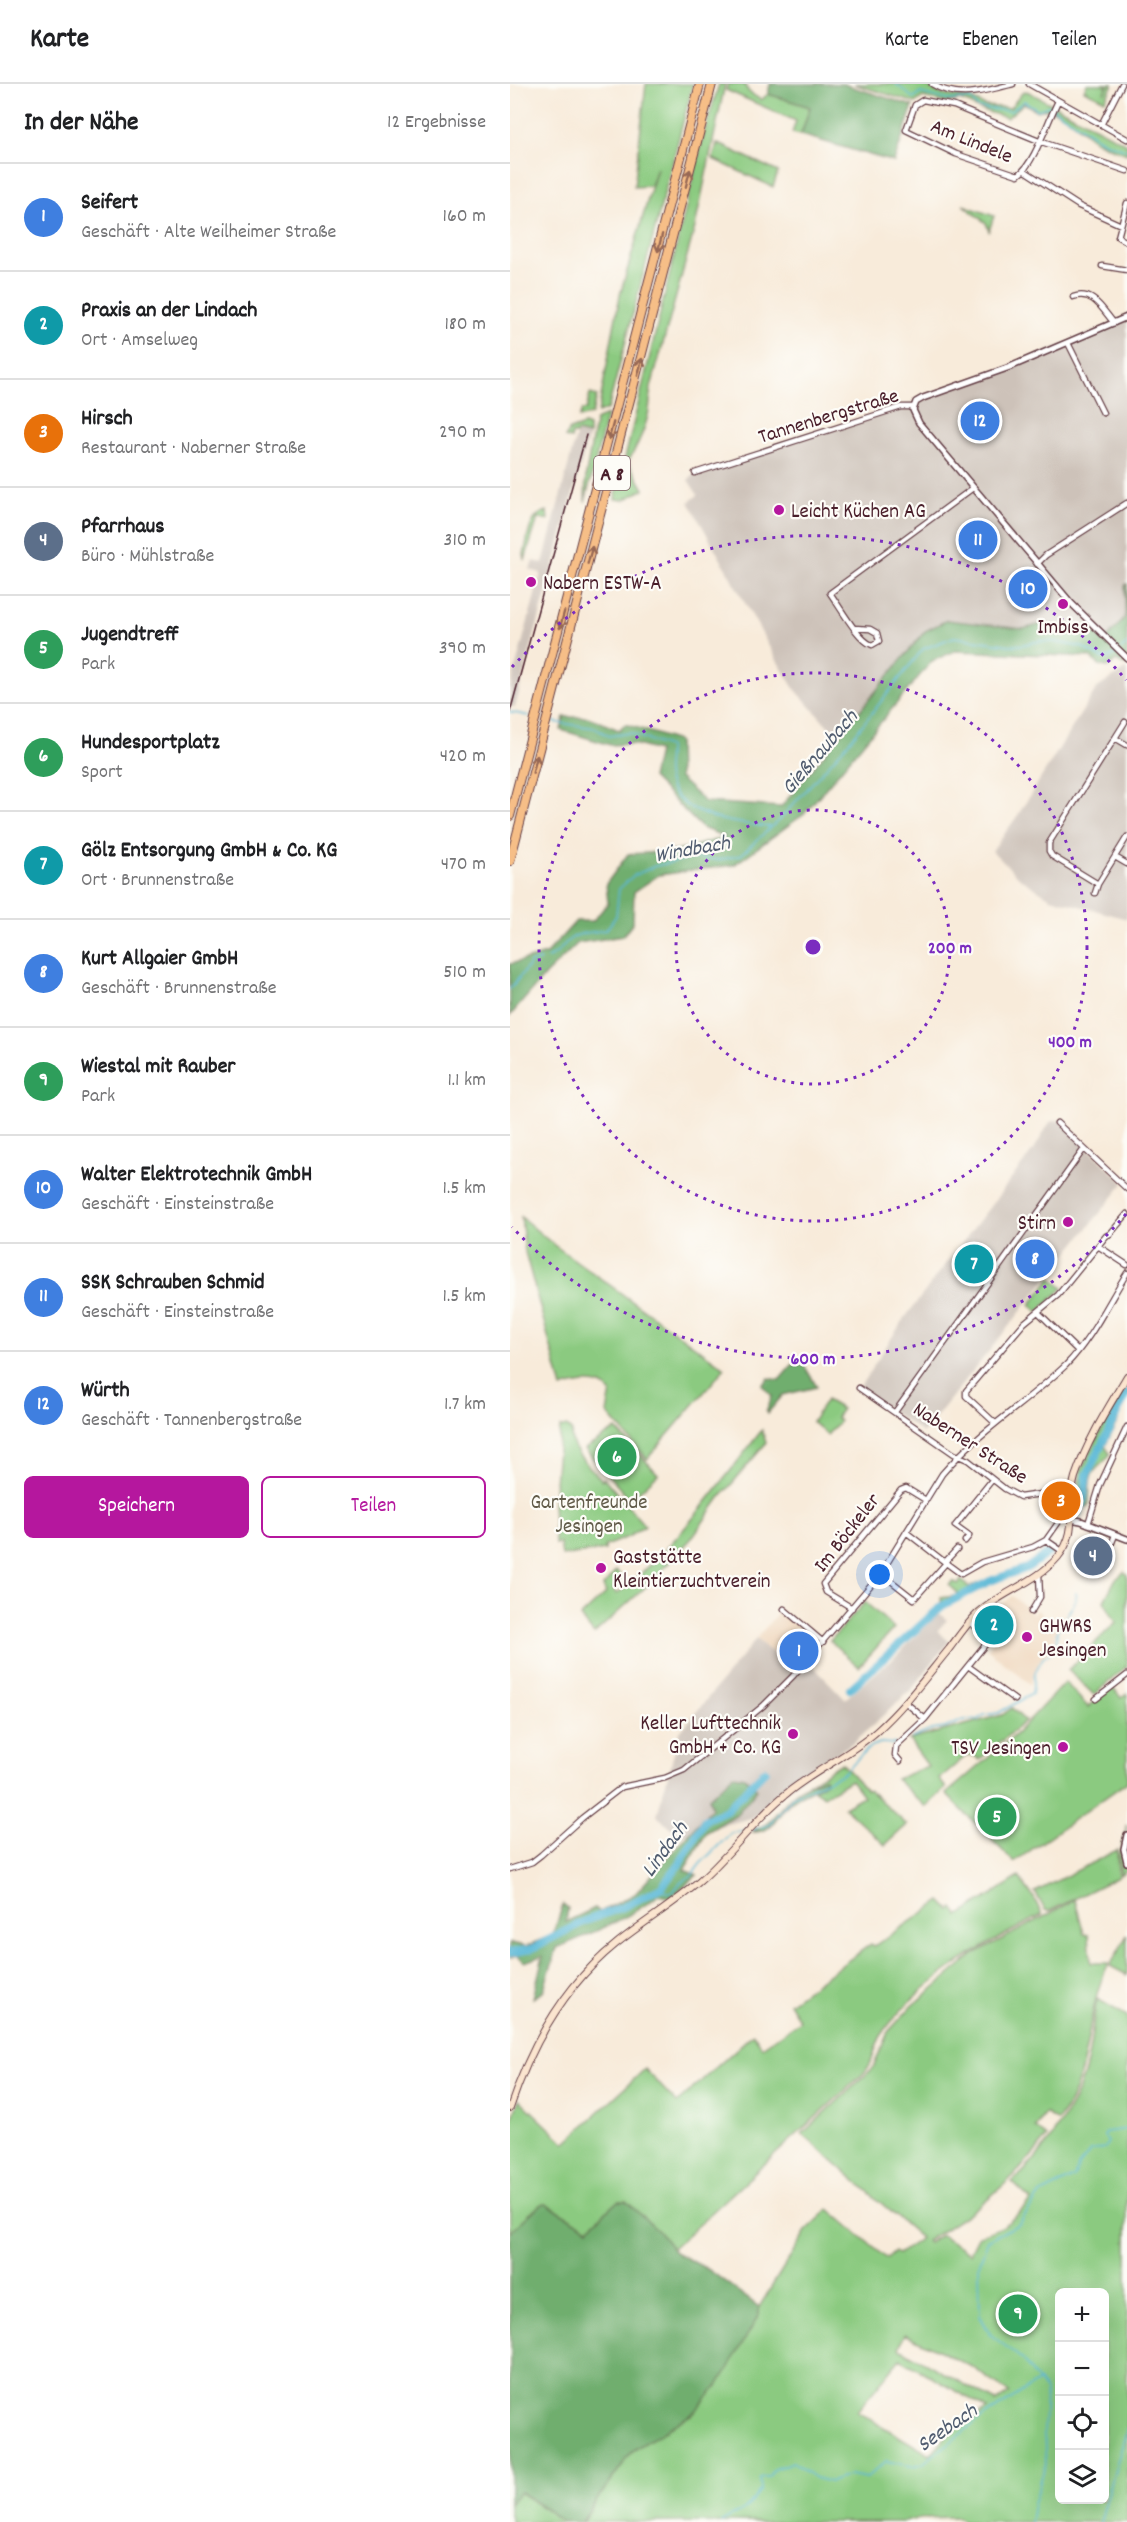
<!DOCTYPE html>
<html lang="de">
<meta charset="utf-8">
<style>
:root{--surface:#fff;--page:#f2f2f2;--text:#202124;--muted:#757577;--line:#e0e0e0;--accent:#b5179e}
body{margin:0;font-family:Dekko,sans-serif;background:var(--page);color:var(--text)}
.controls{position:absolute;right:18px;bottom:18px;display:grid;overflow:hidden;border-radius:9px;box-shadow:0 6px 24px #0002}
.controls button{width:54px;height:54px;display:grid;place-items:center;padding:0;border:0;border-bottom:2px solid var(--line);background:var(--surface);color:var(--text);font:30px sans-serif}
.you{position:absolute;left:370px;top:1491px;width:21px;height:21px;margin:-15px;border:4px solid #fff;border-radius:50%;background:#1a73e8;box-shadow:0 0 0 9px #1a73e833}
.badge{display:grid;place-items:center;width:39px;height:39px;border-radius:50%;background:var(--accent);color:#fff;font-size:20px;font-weight:700}
.pin{position:absolute;translate:-50% -50%;border:3px solid #fff;box-shadow:0 2px 6px #0006}
.list{margin:0;padding:0;list-style:none}
h2{display:flex;justify-content:space-between;align-items:center;height:78px;margin:0;padding:0 24px;font-size:26px}
h2 small{font-size:20px;font-weight:400;color:var(--muted)}
.list li{display:grid;grid-template-columns:39px 1fr auto;gap:18px;align-items:center;box-sizing:border-box;height:108px;padding:0 24px;border-top:2px solid var(--line)}
.list b{display:block;font-size:22px;white-space:nowrap}
.list p{margin:0;font-size:20px;white-space:nowrap;color:var(--muted)}
.list em{font-size:20px;font-style:normal;color:var(--muted)}
.actions{display:flex;gap:12px;padding:18px 24px}
.actions a{flex:1;padding:14px 0;border:2px solid var(--accent);border-radius:9px;text-align:center;font-size:21px;color:var(--accent)}
.actions .main{background:var(--accent);color:#fff}
.icon{flex:none;width:33px;height:33px;fill:none;stroke:currentColor;stroke-width:2;stroke-linecap:round;stroke-linejoin:round}
.map{position:relative;flex:none;width:617px;height:2438px;overflow:hidden}
header{display:flex;align-items:center;gap:36px;box-sizing:border-box;height:84px;padding:0 30px;background:var(--surface);border-bottom:2px solid var(--line)}
header strong{font-size:28px}
nav{display:flex;gap:33px;margin-inline-start:auto;font-size:21px}
main{display:flex}
aside{flex:1;background:var(--surface)}
.map>svg:first-child{display:block}
.built{fill:#efd6bb}
.industrial{fill:#cdc2b9}
.green{fill:#8bca80;stroke:#6a7456;stroke-width:1.5;fill-rule:evenodd}
.forest{fill:#70ae6e;stroke:#5d664c;stroke-width:1.5}
.lines{fill:none;stroke-linecap:round;stroke-linejoin:round}
.stream{stroke:#58b7d6;stroke-width:1.5}
.river{stroke:#58b7d6;stroke-width:8}
.minor-casing{stroke:#643e45;stroke-width:7}
.tertiary-casing{stroke:#643e45;stroke-width:8}
.secondary-casing{stroke:#643e45;stroke-width:8}
.motorway-casing{stroke:#643e45;stroke-width:10}
.minor{stroke:#fff;stroke-width:4.5}
.tertiary{stroke:#fff;stroke-width:5}
.secondary{stroke:#fbe5cf;stroke-width:6}
.motorway{stroke:#f6be87;stroke-width:8}
.rail{stroke:#4a1f2b;stroke-width:1.5}
.oneway{stroke:#976754}
.ring{fill:none;stroke:#7b2cbf;stroke-width:3;stroke-dasharray:3 6}
.poi-dot{fill:#b5179e;stroke:#fdfcf7;stroke-width:2}
.labels{text-anchor:middle;stroke-width:4.5;stroke-linejoin:round;paint-order:stroke}
.shield{fill:#fdfcf7;stroke:#806168;stroke-width:1.5}
.shield-label{font-size:20px;font-weight:bold;fill:#4a1f2b}
.street-label{font-size:21px;fill:#4a1f2b;stroke:#fdfcf7}
.poi-label{font-size:21px;fill:#4a1f2b;stroke:#fdfcf7;text-anchor:start}
.park-label{font-size:21px;fill:#615b49;stroke:#fdfcf7}
.water-label{font-size:22px;font-style:italic;fill:#505c6f;stroke:#fdfcf7}
.centre{fill:#7b2cbf;stroke:#fdfcf7;stroke-width:3}
.ring-label{font-size:18px;text-anchor:middle;font-weight:bold;fill:#7b2cbf;stroke:#fdfcf7;stroke-width:4.5;stroke-linejoin:round;paint-order:stroke}
</style>
<header>
<strong>Karte</strong>
<nav><a>Karte</a><a>Ebenen</a><a>Teilen</a></nav>
</header>
<main>
<aside>
<h2>In der Nähe<small>12 Ergebnisse</small></h2>
<ul class="list">
<li><span class="badge" style="background:#3f7fe0">1</span><div><b>Seifert</b><p>Geschäft · Alte Weilheimer Straße</p></div><em>160 m</em></li>
<li><span class="badge" style="background:#0f9aa8">2</span><div><b>Praxis an der Lindach</b><p>Ort · Amselweg</p></div><em>180 m</em></li>
<li><span class="badge" style="background:#e8710a">3</span><div><b>Hirsch</b><p>Restaurant · Naberner Straße</p></div><em>290 m</em></li>
<li><span class="badge" style="background:#5c6f8a">4</span><div><b>Pfarrhaus</b><p>Büro · Mühlstraße</p></div><em>310 m</em></li>
<li><span class="badge" style="background:#2e9e5b">5</span><div><b>Jugendtreff</b><p>Park</p></div><em>390 m</em></li>
<li><span class="badge" style="background:#2e9e5b">6</span><div><b>Hundesportplatz</b><p>Sport</p></div><em>420 m</em></li>
<li><span class="badge" style="background:#0f9aa8">7</span><div><b>Gölz Entsorgung GmbH &amp; Co. KG</b><p>Ort · Brunnenstraße</p></div><em>470 m</em></li>
<li><span class="badge" style="background:#3f7fe0">8</span><div><b>Kurt Allgaier GmbH</b><p>Geschäft · Brunnenstraße</p></div><em>510 m</em></li>
<li><span class="badge" style="background:#2e9e5b">9</span><div><b>Wiestal mit Rauber</b><p>Park</p></div><em>1.1 km</em></li>
<li><span class="badge" style="background:#3f7fe0">10</span><div><b>Walter Elektrotechnik GmbH</b><p>Geschäft · Einsteinstraße</p></div><em>1.5 km</em></li>
<li><span class="badge" style="background:#3f7fe0">11</span><div><b>SSK Schrauben Schmid</b><p>Geschäft · Einsteinstraße</p></div><em>1.5 km</em></li>
<li><span class="badge" style="background:#3f7fe0">12</span><div><b>Würth</b><p>Geschäft · Tannenbergstraße</p></div><em>1.7 km</em></li>
</ul>
<div class="actions"><a class="main">Speichern</a><a>Teilen</a></div>
</aside>
<div class="map">
<svg width="617" height="2438" viewBox="0 0 617 2438">
<rect width="100%" height="100%" fill="#fdfcf7"/>
<filter id="ink" filterUnits="userSpaceOnUse"><feTurbulence type="fractalNoise" baseFrequency=".0167" numOctaves="2"/><feDisplacementMap in="SourceGraphic" scale="12" xChannelSelector="R" yChannelSelector="G"/><feConvolveMatrix kernelMatrix="1 2 1 2 8 2 1 2 1" color-interpolation-filters="sRGB"/></filter>
<filter id="wash" filterUnits="userSpaceOnUse"><feTurbulence type="fractalNoise" baseFrequency=".008" numOctaves="4" result="noise"/><feDisplacementMap in="SourceGraphic" scale="24" xChannelSelector="R" yChannelSelector="G"/><feGaussianBlur stdDeviation="1.35" result="paint"/><feColorMatrix in="noise" values="0 0 0 0 0 0 0 0 0 0 0 0 0 0 0 0 0 1.4 0 .05"/><feComposite in="paint" operator="in"/></filter>
<g filter="url(#wash)">
<rect width="100%" height="100%" fill="#f8ebda"/>
<path class="built" d="M502 1512 524 1530 527 1526 547 1541 543 1561 529 1578 520 1600 478 1566 485 1553 466 1539Z
M270 1526 308 1560 285 1587 246 1555Z"/>
<path class="industrial" d="M617 233V500L615 501V533L600 553 617 568V582L580 545 532 540 513 545 437 536 359 614 349 630 327 652 283 603 265 573 179 418 188 411 178 396 185 389 391 323 500 283Z
M67 348 79 351 5 623 0 622V604L31 489 20 486 23 477 33 479Z
M617 584V835L541 814 512 796 482 767 508 731 586 605Z
M549 1036 614 1099 413 1349 349 1304 394 1235 524 1065 540 1038Z
M429 1529 437 1536 427 1547 439 1557 402 1605 345 1657 298 1689 241 1734 169 1752 147 1731 170 1648 246 1555 289 1591 300 1579 335 1615 383 1575Z"/>
<path class="green" d="M136 0H183L98 325 88 329 110 211 147 84 141 102 124 103Z
M209 0H215L185 143 140 307C142 332 130 357 118 378L134 405 114 416 105 415 194 49Z
M218 0H234L239 8 251 16 258 10 300 23 291 51 282 49 286 37 216 6Z
M344 0H412L433 11 460 14 475 22 500 24 512 9 517 7 617 60V70C607 66 595 62 585 56 569 46 549 19 527 27L514 19 497 34 466 24 461 20 450 16 436 19 413 13 405 19Z
M577 0H597L594 9 599 0H603L595 16 574 6Z
M207 59 268 88 263 103 203 75Z
M453 121 484 132 479 147 476 139Z
M80 310 87 312 82 330 69 334 72 326H76Z
M97 331 75 418 76 390 85 339 87 335Z
M74 341 79 343V351L67 348 66 350H62L61 355 55 353 60 346Z
M37 427 38 436 28 434 15 476 14 470C18 455 18 431 37 427Z
M11 1133 44 1161 215 1284 137 1375 97 1329 101 1308C89 1294 67 1299 52 1304L15 1168Z
M541 1194 553 1204 528 1228 520 1221Z
M610 1309H616L604 1330 608 1336 595 1362 600 1370C595 1380 585 1382 581 1393 578 1403 581 1413 578 1423L566 1420 571 1386Z
M316 1316 332 1325 326 1333 330 1337 317 1351 302 1338Z
M50 1343H57L62 1348C57 1363 80 1383 92 1396L94 1394 135 1442 118 1453 95 1462V1466L52 1472 50 1459 45 1460 43 1421Z
M106 1345 148 1390 120 1416 75 1365Z
M252 1346 256 1359 210 1414 181 1455 139 1500 84 1550 70 1533 96 1509 93 1502 106 1487 112 1493 103 1506 107 1510C165 1465 207 1403 252 1346Z
M530 1471 533 1473 516 1483 479 1497 432 1520 431 1514 445 1512 448 1509 439 1501 443 1497 448 1500 451 1496 459 1503 516 1481Z
M614 1488 617 1491V1582L584 1611 558 1586 606 1538 594 1517 605 1496Z
M355 1518 384 1544 349 1583 320 1557Z
M555 1598 578 1623 603 1603 611 1614 617 1610V1698L504 1778 436 1710 507 1649Z
M502 1624 515 1637 469 1676 465 1672H456L429 1695 436 1704 416 1723 386 1695 418 1682 399 1656 492 1631Z
M332 1679 356 1706H359L397 1741 375 1761 334 1723 353 1712 341 1696 314 1712 304 1706 315 1698V1694L298 1700Z
M617 1741 612 1765 616 1786 610 1791 609 1770Z
M607 1766 608 1793 540 1827 535 1826 525 1808Z
M509 1793 524 1814 532 1831C477 1859 406 1898 371 1952 364 1964 364 1978 354 1989L162 2165 148 2147 108 2117 78 2144 36 2120 30 2121 0 2148V2042L9 2015 55 2059 135 1985 167 2019 243 1950 252 1963 290 1937 279 1919 361 1860 364 1862 431 1817 440 1826 443 1824 449 1832Z
M565 1816 574 1850 579 1851 581 1879H599C572 1931 585 1987 548 2037L535 2029 526 2044 537 2053C504 2098 463 2129 416 2157L418 2159 431 2151 460 2169 469 2151C493 2145 506 2134 521 2116L502 2098C532 2073 566 2022 576 1983 582 1961 582 1937 587 1915L617 1932V2438H454L448 2433 410 2434 394 2438H71L123 2366 182 2330 249 2231V2223L296 2147 319 2125 377 2175 385 2168 388 2170 411 2154 292 2050 363 1984 378 1948 400 1924 464 1870ZM550 2208H594V2416H550ZM395 2250 462 2283 499 2309 486 2318 389 2264ZM390 2275 478 2325 438 2350 420 2371 347 2327Z
M617 1851V1891L600 1882Z
M9 2408 55 2438H0V2419Z"/>
<path class="forest" d="M260 0H333L403 22 384 78 291 51 300 23 258 10Z
M617 500V577L614 581 606 577 599 583 591 582 579 573 445 567 422 577 294 730 224 781 149 791 124 808 123 839 113 852 68 859 36 890 0 932V880L36 870 66 837H83L98 819 96 800 118 770 167 767 215 753 192 744 142 694 148 667 123 660 100 661 51 646 54 633H78L109 646 114 641H119L168 657 169 694 195 718 271 723 415 547 437 536 513 545 532 540 580 544 594 558 615 533V501Z
M283 1280 294 1281 307 1303 273 1311 257 1330 256 1328 262 1312 252 1301 259 1294 269 1296Z
M223 1691 235 1693 247 1705 227 1730 197 1748 174 1786 187 1791 160 1814 149 1811C119 1835 82 1849 47 1864L33 1908 23 1914 33 1872 14 1878 6 1871 0 1874V1859L16 1862 43 1851 53 1820 58 1824 56 1838 85 1824 90 1828 125 1810 202 1724 199 1714Z
M315 1694 316 1698C306 1705 296 1708 286 1714 266 1725 269 1748 243 1748 248 1743 255 1742 259 1738 280 1715 282 1705 315 1694Z
M108 2117H116L148 2147 165 2168 199 2186 249 2223V2231L208 2302 182 2330 123 2366 71 2438H55L10 2408 0 2419V2148L30 2121 36 2120 78 2144Z"/>
<g class="lines">
<path class="stream" d="M386 0 403 14 411 9 437 16 461 15 468 24 501 27 514 17 528 26 539 22 592 57 617 66
M611 565 617 560
M0 628 19 632
M44 638 85 644 99 652 120 649 158 663C159 674 155 684 158 695 166 734 229 740 261 743
M37 874C49 870 50 864 59 856 68 848 84 848 96 846L106 832 109 805 123 792 145 782 183 774 209 776 231 771 271 734 338 659 413 565 444 553 499 561H511L530 557 545 558 572 563 592 574H598L608 568
M0 905 21 879 30 876
M402 1654 422 1646 435 1644 454 1636H467L474 1631 488 1629 522 1610 525 1588 533 1574 546 1565 547 1546 564 1520 566 1509
M243 1745 259 1741 283 1712 332 1690 361 1662 371 1659 385 1660
M151 1804 157 1808H163L170 1799 182 1791 190 1780 221 1749 236 1746
M212 2438C219 2431 227 2431 234 2426 241 2421 244 2412 251 2406L250 2394 259 2392 264 2385 283 2378 305 2394 321 2398 340 2391 357 2394 376 2377 401 2382 412 2380 470 2335 529 2297
M520 2438 523 2420 536 2380 534 2350 536 2307 512 2275 481 2251 470 2232 469 2181 478 2156 509 2140 530 2110 564 2093 569 2081 581 2067 595 2064 598 2058 594 2052 596 2048 617 2045
M590 2438 617 2345"/>
<path class="river" d="M568 1429 573 1420 577 1391 617 1309
M340 1605 432 1522 480 1497 517 1484 541 1467
M0 1869 21 1865 73 1838 113 1823 151 1804 170 1779 195 1736 216 1726 255 1687"/>
</g>
</g>
<g filter="url(#ink)">
<g class="lines">
<g class="minor-casing">
<path id="minor" d="M422 0C447 16 476 7 503 0
M519 0 617 55
M548 17C538 36 524 81 508 91L446 70 396 46 405 21 413 16 444 22 529 57 617 87
M591 41 612 0
M515 87 569 122 611 141
M617 119 608 153 617 158
M592 182 617 186
M563 213C583 206 592 225 604 239
M558 259 593 329
M185 389 391 323H403
M527 480 536 471 617 419
M344 544 360 545 367 549 369 557 362 561C348 556 330 523 320 509L463 404
M605 654 615 638
M605 773 617 780
M588 800 542 772 539 767V759L605 654 617 661
M585 809 588 800 617 753
M547 1039 617 1105
M588 1162 617 1181
M529 1229 568 1267
M349 1304 444 1370 458 1376 495 1405 510 1413 544 1408H563
M385 1328 574 1065
M485 1339 456 1312V1307L514 1239 548 1211 596 1152 600 1150 617 1130
M578 1440 590 1401 617 1343
M396 1448 436 1479
M536 1456 552 1467
M455 1457 459 1452 445 1442 482 1396
M435 1478 447 1465
M590 1488 605 1451
M371 1489 404 1515 436 1479 451 1490 472 1478 523 1463 536 1456 548 1439
M342 1524 316 1508 313 1500 391 1406 396 1404 414 1415
M274 1525 313 1558
M521 1528 530 1513 529 1490
M458 1582 505 1616
M586 1615 617 1591
M395 1618 415 1635
M390 1677 385 1671 386 1662 415 1635 478 1557V1553L460 1538
M0 1785 22 1778 31 1771 72 1734 112 1703 155 1694 174 1686 253 1622 283 1592 371 1489 432 1390C468 1348 516 1319 556 1281 581 1256 598 1219 617 1189"/>
</g>
<g class="tertiary-casing">
<path id="tertiary" d="M617 233 500 283 413 314 406 318 403 326 409 339 561 519 617 574
M561 1435 571 1437 617 1455
M617 1751 614 1765 617 1778"/>
</g>
<g class="secondary-casing">
<path id="secondary" d="M0 2024C21 1961 54 1902 106 1860 133 1838 164 1820 190 1797 222 1769 247 1732 281 1706 308 1685 341 1670 367 1647 394 1623 416 1593 439 1565 448 1553 456 1541 467 1530 491 1508 527 1498 548 1473 570 1446 556 1423 565 1393 577 1357 598 1324 617 1292"/>
</g>
<g class="motorway-casing">
<path id="motorway" d="M0 732 190 0
M0 777 202 0"/>
</g>
<use href="#minor" class="minor"/>
<use href="#tertiary" class="tertiary"/>
<use href="#secondary" class="secondary"/>
<use href="#motorway" class="motorway"/>
<path class="rail" d="M0 628 76 351"/>
</g>
<defs><path id="oneway-shaft" d="M-6 0H5M1.5-3L5.5 0L1.5 3" fill="none" stroke-width="1.6" stroke-linecap="round" stroke-linejoin="round" transform="scale(1.5)"/></defs>
<g class="oneway">
<use href="#oneway-shaft" transform="translate(178 94) rotate(-76)"/>
<use href="#oneway-shaft" transform="translate(150 159) rotate(104)"/>
<use href="#oneway-shaft" transform="translate(130 283) rotate(-76)"/>
<use href="#oneway-shaft" transform="translate(101 347) rotate(105)"/>
<use href="#oneway-shaft" transform="translate(80 471) rotate(-75)"/>
<use href="#oneway-shaft" transform="translate(52 536) rotate(105)"/>
<use href="#oneway-shaft" transform="translate(25 680) rotate(-75)"/>
</g>
</g>
<g class="ring">
<circle cx="303" cy="863" r="137"/>
<circle cx="303" cy="863" r="274"/>
<path d="M616 1130A411 411 0 0 1 2 1143M2 583A411 411 0 0 1 616 596"/>
</g>
<g class="poi-dot">
<circle cx="269" cy="426" r="6"/>
<circle cx="21" cy="498" r="6"/>
<circle cx="553" cy="520" r="6"/>
<circle cx="558" cy="1138" r="6"/>
<circle cx="91" cy="1484" r="6"/>
<circle cx="517" cy="1553" r="6"/>
<circle cx="283" cy="1650" r="6"/>
<circle cx="553" cy="1663" r="6"/>
</g>
<g class="labels">
<rect class="shield" x="84" y="372" width="36" height="34" rx="4.5"/>
<g class="shield-label">
<text x="102" y="396">A 8</text>
</g>
<g class="street-label">
<text transform="translate(462 56) rotate(22)" y="7">Am Lindele</text>
<text transform="translate(318 331) rotate(-17)" y="7">Tannenbergstraße</text>
<text transform="translate(461 1358) rotate(33)" y="7">Naberner Straße</text>
<text transform="translate(336 1448) rotate(-52)" y="7">Im Böckeler</text>
</g>
<g class="poi-label">
<text x="281" y="433">Leicht Küchen AG</text>
<text x="33" y="505">Nabern ESTW-A</text>
<text x="553" y="549" text-anchor="middle">Imbiss</text>
<text x="546" y="1145" text-anchor="end">Stirn</text>
<text x="103" y="1479">Gaststätte<tspan x="103" dy="24">Kleintierzuchtverein</tspan></text>
<text x="529" y="1548">GHWRS<tspan x="529" dy="24">Jesingen</tspan></text>
<text x="271" y="1645" text-anchor="end">Keller Lufttechnik<tspan x="271" dy="24">GmbH + Co. KG</tspan></text>
<text x="541" y="1670" text-anchor="end">TSV Jesingen</text>
</g>
<g class="park-label">
<text x="79" y="1424">Gartenfreunde<tspan x="79" dy="24">Jesingen</tspan></text>
</g>
<g class="water-label">
<text transform="translate(308 667) rotate(-49)" y="8">Gießnaubach</text>
<text transform="translate(182 763) rotate(-10)" y="8">Windbach</text>
<text transform="translate(153 1764) rotate(-54)" y="8">Lindach</text>
<text transform="translate(436 2342) rotate(-35)" y="8">Seebach</text>
</g>
</g>
<circle cx="303" cy="863" r="9" class="centre"/>
<g class="ring-label">
<text x="440" y="869">200 m</text>
<text x="560" y="963">400 m</text>
<text x="303" y="1280">600 m</text>
</g>
</svg>
<div class="controls">
<button>+</button>
<button>−</button>
<button><svg class="icon" aria-label="locate" viewBox="0 0 24 24"><circle cx="12" cy="12" r="6"/><path d="M12 2v4M12 18v4M2 12h4M18 12h4"/></svg></button>
<button><svg class="icon" aria-label="layers" viewBox="0 0 24 24"><path d="M12 4l9 5-9 5-9-5zM3 14l9 5 9-5"/></svg></button>
</div>
<div class="you"></div>
<div class="pin badge" style="left:289px;top:1567px;background:#3f7fe0">1</div>
<div class="pin badge" style="left:484px;top:1541px;background:#0f9aa8">2</div>
<div class="pin badge" style="left:551px;top:1417px;background:#e8710a">3</div>
<div class="pin badge" style="left:583px;top:1472px;background:#5c6f8a">4</div>
<div class="pin badge" style="left:487px;top:1733px;background:#2e9e5b">5</div>
<div class="pin badge" style="left:107px;top:1373px;background:#2e9e5b">6</div>
<div class="pin badge" style="left:464px;top:1180px;background:#0f9aa8">7</div>
<div class="pin badge" style="left:525px;top:1175px;background:#3f7fe0">8</div>
<div class="pin badge" style="left:508px;top:2230px;background:#2e9e5b">9</div>
<div class="pin badge" style="left:518px;top:505px;background:#3f7fe0">10</div>
<div class="pin badge" style="left:468px;top:456px;background:#3f7fe0">11</div>
<div class="pin badge" style="left:470px;top:337px;background:#3f7fe0">12</div>
</div>
</main>
